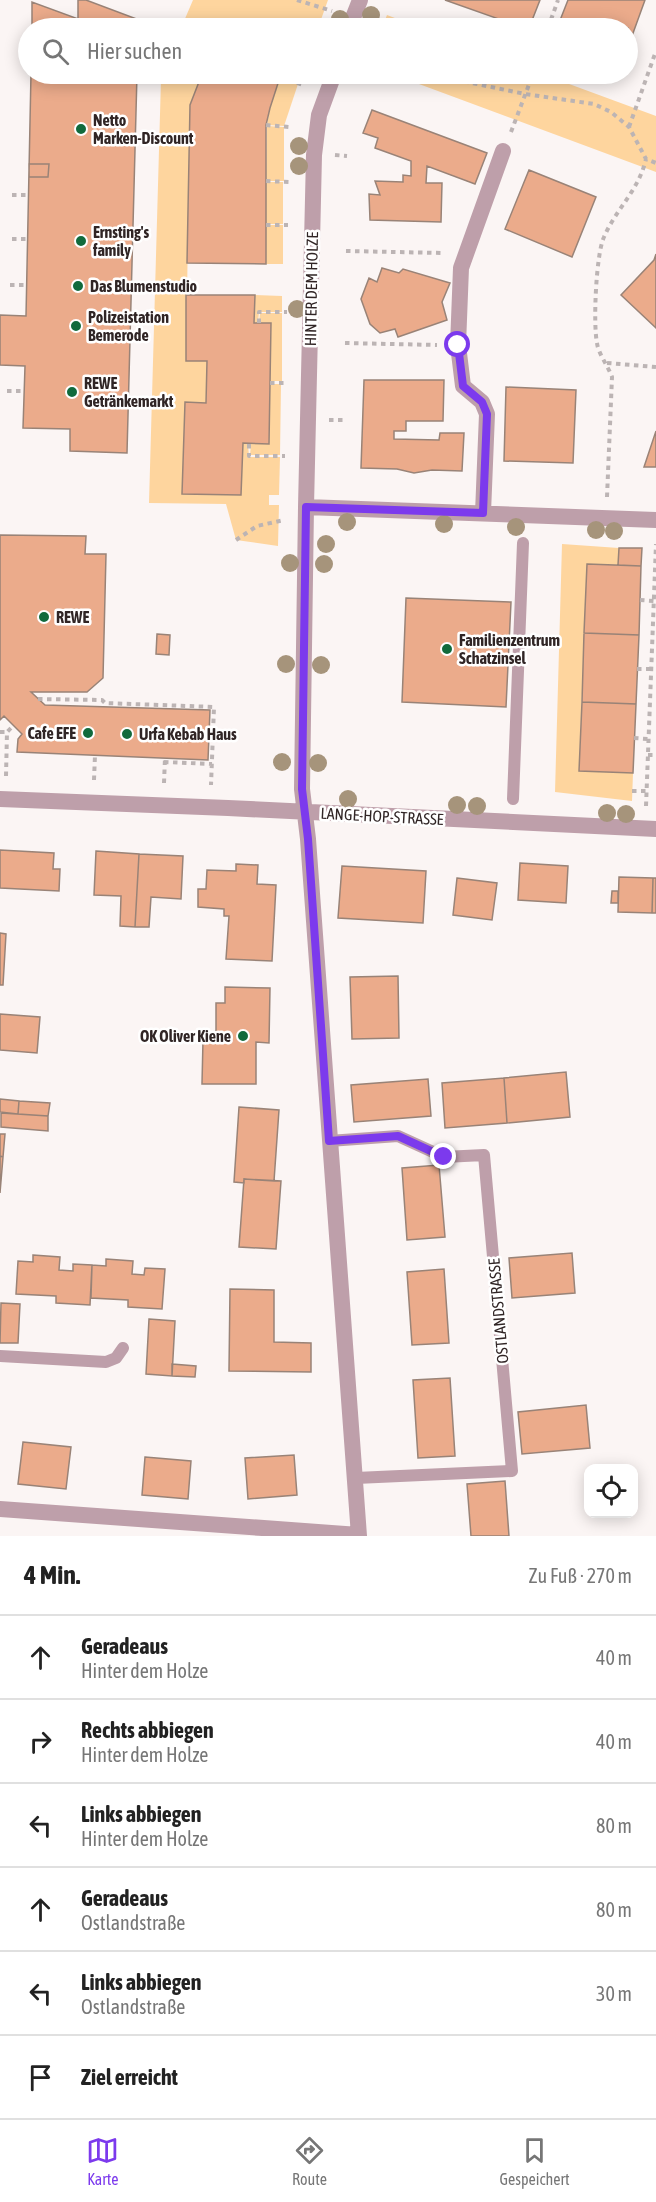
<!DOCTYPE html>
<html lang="de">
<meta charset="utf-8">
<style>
:root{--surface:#fff;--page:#f2f2f2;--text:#222;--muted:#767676;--line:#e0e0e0;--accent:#7c3aed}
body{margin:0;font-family:"Asap Condensed",sans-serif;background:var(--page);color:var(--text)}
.controls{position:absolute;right:18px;bottom:18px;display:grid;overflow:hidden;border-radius:12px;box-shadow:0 3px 15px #0003}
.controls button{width:54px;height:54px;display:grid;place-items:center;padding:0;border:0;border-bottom:2px solid var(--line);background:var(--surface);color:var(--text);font:30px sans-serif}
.stop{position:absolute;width:18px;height:18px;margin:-14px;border:4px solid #7c3aed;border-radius:50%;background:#fff}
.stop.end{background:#7c3aed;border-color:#fff;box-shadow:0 2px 6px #0008}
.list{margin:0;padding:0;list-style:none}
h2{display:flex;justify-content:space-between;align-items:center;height:78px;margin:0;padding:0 24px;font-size:26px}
h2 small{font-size:20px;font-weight:400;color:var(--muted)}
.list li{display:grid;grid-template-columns:39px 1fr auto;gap:18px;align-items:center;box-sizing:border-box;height:84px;padding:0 24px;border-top:2px solid var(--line)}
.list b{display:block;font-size:22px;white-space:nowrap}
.list p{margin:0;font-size:20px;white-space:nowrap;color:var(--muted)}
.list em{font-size:20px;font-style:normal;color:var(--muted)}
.icon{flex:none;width:33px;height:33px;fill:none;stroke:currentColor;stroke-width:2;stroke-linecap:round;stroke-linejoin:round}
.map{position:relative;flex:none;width:656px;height:1536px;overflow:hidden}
.search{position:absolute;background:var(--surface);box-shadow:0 3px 15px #0003;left:18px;right:18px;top:18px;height:66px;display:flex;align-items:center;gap:15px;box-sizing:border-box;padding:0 21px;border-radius:33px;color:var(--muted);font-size:22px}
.sheet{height:582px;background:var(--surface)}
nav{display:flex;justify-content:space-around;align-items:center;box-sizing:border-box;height:84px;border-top:2px solid var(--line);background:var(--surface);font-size:16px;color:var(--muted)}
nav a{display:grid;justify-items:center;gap:3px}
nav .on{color:var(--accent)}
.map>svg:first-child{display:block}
.green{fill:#fed59e}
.building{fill:#ebab8b;stroke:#998377;stroke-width:1.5}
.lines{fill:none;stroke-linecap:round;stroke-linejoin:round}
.path{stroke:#bcb4b4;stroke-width:4;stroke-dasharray:4.5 4.5;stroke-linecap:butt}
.service{stroke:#be9faa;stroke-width:12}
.minor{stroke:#be9faa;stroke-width:16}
.tree{fill:#a6947b}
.route{stroke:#7c3aed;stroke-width:8}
.poi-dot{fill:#116a3c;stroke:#fff;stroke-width:2}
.labels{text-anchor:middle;stroke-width:5;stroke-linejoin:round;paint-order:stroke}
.poi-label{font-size:16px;font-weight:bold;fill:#302525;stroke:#fff;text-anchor:start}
.street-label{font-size:16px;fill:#302525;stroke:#fff}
</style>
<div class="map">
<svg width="656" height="1536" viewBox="0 0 656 1536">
<rect width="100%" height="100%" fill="#fbf5f4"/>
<path class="green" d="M193 0H328L318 28H284L262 20 259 28H239L222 22 219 28H181Z
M387 15 421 28H382Z
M163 74H202L190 105 186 360 207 361 206 403H185L182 493 241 495 243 443 248 444 249 457H280L279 495H269V505H279L278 546 236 540 226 504 149 503 161 79Z
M392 74H542L656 116V172Z
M280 78 298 84 284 126 267 125 270 108Z
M267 126 284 127V181H266Z
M266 182H283V224H266Z
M266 225H283V264H266Z
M255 295 282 296V312H259L258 323H254Z
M260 313H282V381H270L271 324 259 323Z
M270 384H281L280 455H250L251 444H269Z
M562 544 619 548 618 565 587 564 579 771 633 773 632 801 555 792Z"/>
<path class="building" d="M78 0H86L158 27 157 28H32V2L78 19Z
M445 0H540L529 28H524Z
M568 0H645L628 47V28H557Z
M262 20 284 28H259Z
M221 22 239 28H219Z
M31 74H137L127 453 70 451V429L23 428 25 366 0 365V315L26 316Z
M202 74H281L270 108 266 125V264L187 263 190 105Z
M372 110 487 153 475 184 427 166 426 183H442L441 222 370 220 369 194 380 195 375 181 403 182V175L411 176V161L375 148 378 138 363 133Z
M29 164H49L48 177H29Z
M529 170 596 197 572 257 505 229Z
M656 254V328L621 295 654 260Z
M382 268 399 273 403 269 450 283 442 302 447 320 398 337 395 329 380 333 370 324 361 299 369 278 377 282Z
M186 295H255L254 323H271L269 444 243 443 241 495 182 494 185 402 206 403 207 361H186Z
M364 380H444L443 421H406V431H394V439L439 440 440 433H464L462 471 432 470 414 473 397 469 361 468Z
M506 387 576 390 573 463 504 461Z
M656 431V467H644Z
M0 535 86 536 85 554H106L103 678 87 692H31L45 705 210 710 208 760 17 752 18 739 22 734 4 716 0 720Z
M619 548H642L641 566 618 565Z
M587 564 641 566 639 635 584 633Z
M406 598 511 602 506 707 402 702Z
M584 633 639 635 636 704 582 702Z
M157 634 170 635 169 655 156 654Z
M582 702 636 704 633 773 579 771Z
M0 850 54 853 53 869H60L59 891 0 888Z
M96 851 139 854 135 927 120 926 121 896 94 895Z
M139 854 183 856 181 899 151 897 149 927H135Z
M520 863 568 866 566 903 518 900Z
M236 864 258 865 257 884 276 885 272 961 226 959 229 916H224V909L198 907V889H206L207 870 236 871Z
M342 866 426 871 423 923 338 918Z
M619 877 653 878 652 913 618 912Z
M457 878 497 883 492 920 453 915Z
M653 878H656V913H652Z
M612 891H618V903H611Z
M0 933 6 934 3 985H0Z
M398 976 399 1038 352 1039 350 977Z
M225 987 270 988 269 1043 256 1042V1084H202L203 1040H216V1003H225Z
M0 1014 40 1017 37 1053 0 1050Z
M566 1072 570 1117 507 1123 504 1078Z
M504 1078 507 1123 445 1128 442 1083Z
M428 1079 431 1116 354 1122 351 1085Z
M0 1099 19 1101 18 1114 0 1112Z
M19 1101 50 1103 48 1116 18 1114Z
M239 1107 279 1110 274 1181 244 1179V1183L234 1182Z
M1 1113 48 1116V1131L1 1127Z
M0 1134H5L3 1157 0 1156Z
M0 1156 3 1157 0 1193Z
M439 1165 445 1237 407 1240 402 1168Z
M244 1179 281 1181 276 1249 239 1247Z
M572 1253 575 1293 512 1298 509 1258Z
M33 1255 60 1257 59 1270 73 1271V1264L92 1265 90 1305 56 1303V1296L16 1294 18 1261 33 1262Z
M106 1259 133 1261 132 1274 144 1275 145 1268 165 1269 162 1309 128 1307V1300L91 1298 92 1265 106 1266Z
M444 1269 449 1343 412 1345 407 1272Z
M230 1289 274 1290V1342L311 1343V1372L229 1371Z
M1 1303 20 1304 18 1343H0Z
M149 1319 175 1321 172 1376 146 1374Z
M172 1364 196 1366 195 1377 172 1376Z
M450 1378 455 1456 418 1458 413 1380Z
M586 1405 590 1448 522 1454 518 1412Z
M23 1442 71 1447 66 1489 18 1484Z
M294 1455 297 1495 248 1499 245 1458Z
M145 1457 191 1461 188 1499 142 1495Z
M505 1481 509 1536H471L467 1484Z"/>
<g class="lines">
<path class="path" d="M297 0 332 11
M548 28 558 0
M429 74 525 94 594 104 611 112 629 127 646 159 656 163
M280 77 303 85
M266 125 289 127
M629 127 656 51
M511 132 533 74
M335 155 347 156
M266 181 289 182
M12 195H28
M266 225H288
M12 239H28
M346 251 444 253
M10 285H26
M259 323V312H287
M345 343 437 345
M607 363 656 367
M270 383H286
M7 391H24
M329 420H344
M249 444V456H285
M607 497 612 377C608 366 598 353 597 343 593 324 596 254 604 237 616 209 639 190 646 159
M236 540 257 526 284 520
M640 600 654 601
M637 669H651
M38 699 102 700 105 703 214 707 211 785
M0 732H7
M634 738 648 739
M648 755H655
M164 762 212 764
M6 776 7 732 14 725
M94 780 95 755
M164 783 165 758
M632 791H646
M646 806 656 544"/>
<path class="service" d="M513 799 523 543
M329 1141 398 1136 444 1157 484 1155 512 1471 356 1478
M0 1356 106 1362 116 1358 123 1348"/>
<path class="minor" d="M349 28 360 0
M334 74 319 115 314 155 306 507 656 520
M306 507 302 789 308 839 359 1536
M483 513 487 414 482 402 463 386 458 345 461 268 503 151
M0 799 228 808 656 829
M0 1509 359 1535"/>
</g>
<g class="tree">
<circle cx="371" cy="15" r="9"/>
<circle cx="340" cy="19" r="9"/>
<circle cx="299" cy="146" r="9"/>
<circle cx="299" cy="166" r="9"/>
<circle cx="297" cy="309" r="9"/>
<circle cx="347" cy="522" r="9"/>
<circle cx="444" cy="524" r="9"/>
<circle cx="516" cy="527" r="9"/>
<circle cx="596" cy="530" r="9"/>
<circle cx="614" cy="531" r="9"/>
<circle cx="326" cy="544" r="9"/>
<circle cx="290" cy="563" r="9"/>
<circle cx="324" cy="564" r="9"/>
<circle cx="286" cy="664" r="9"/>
<circle cx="321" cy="665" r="9"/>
<circle cx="282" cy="762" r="9"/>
<circle cx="318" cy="763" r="9"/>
<circle cx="348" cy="799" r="9"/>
<circle cx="457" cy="805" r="9"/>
<circle cx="477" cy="806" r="9"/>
<circle cx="607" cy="813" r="9"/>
<circle cx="626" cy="814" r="9"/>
</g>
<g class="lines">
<path class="route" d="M444 1157 398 1136 329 1141 308 839 302 789 306 507 483 513 487 414 482 402 463 386 458 345"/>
</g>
<g class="poi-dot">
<circle cx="81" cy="129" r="6"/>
<circle cx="81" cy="241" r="6"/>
<circle cx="78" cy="286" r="6"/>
<circle cx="76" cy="326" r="6"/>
<circle cx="72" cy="392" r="6"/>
<circle cx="44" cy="617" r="6"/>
<circle cx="447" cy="649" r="6"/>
<circle cx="88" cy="733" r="6"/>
<circle cx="127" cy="734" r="6"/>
<circle cx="243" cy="1036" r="6"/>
</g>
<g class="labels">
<g class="poi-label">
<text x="93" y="126">Netto<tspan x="93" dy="18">Marken-Discount</tspan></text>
<text x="93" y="238">Ernsting's<tspan x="93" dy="18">family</tspan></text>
<text x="90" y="292">Das Blumenstudio</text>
<text x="88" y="323">Polizeistation<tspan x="88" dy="18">Bemerode</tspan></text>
<text x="84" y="389">REWE<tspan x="84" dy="18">Getränkemarkt</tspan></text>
<text x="56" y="623">REWE</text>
<text x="459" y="646">Familienzentrum<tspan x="459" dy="18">Schatzinsel</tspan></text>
<text x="76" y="739" text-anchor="end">Cafe EFE</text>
<text x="139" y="740">Urfa Kebab Haus</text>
<text x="231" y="1042" text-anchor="end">OK Oliver Kiene</text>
</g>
<g class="street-label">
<text transform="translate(311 289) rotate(-89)" y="6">HINTER DEM HOLZE</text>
<text transform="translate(382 816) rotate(3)" y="6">LANGE-HOP-STRASSE</text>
<text transform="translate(498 1311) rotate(-95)" y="6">OSTLANDSTRASSE</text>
</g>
</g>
</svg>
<div class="controls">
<button><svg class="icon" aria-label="locate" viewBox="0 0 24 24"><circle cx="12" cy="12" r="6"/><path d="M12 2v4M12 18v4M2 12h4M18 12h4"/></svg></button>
</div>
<div class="stop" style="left:458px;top:345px"></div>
<div class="stop end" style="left:444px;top:1157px"></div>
<div class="search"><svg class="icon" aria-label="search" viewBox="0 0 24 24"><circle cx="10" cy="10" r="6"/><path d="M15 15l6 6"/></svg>Hier suchen</div>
</div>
<section class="sheet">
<h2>4 Min.<small>Zu Fuß · 270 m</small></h2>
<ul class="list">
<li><svg class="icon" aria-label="ahead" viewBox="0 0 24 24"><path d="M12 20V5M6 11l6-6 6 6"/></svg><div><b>Geradeaus</b><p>Hinter dem Holze</p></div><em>40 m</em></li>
<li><svg class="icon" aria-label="right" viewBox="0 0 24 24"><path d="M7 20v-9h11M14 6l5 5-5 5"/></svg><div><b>Rechts abbiegen</b><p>Hinter dem Holze</p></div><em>40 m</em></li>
<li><svg class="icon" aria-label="left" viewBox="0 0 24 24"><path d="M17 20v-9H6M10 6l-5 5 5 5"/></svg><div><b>Links abbiegen</b><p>Hinter dem Holze</p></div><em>80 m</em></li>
<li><svg class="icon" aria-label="ahead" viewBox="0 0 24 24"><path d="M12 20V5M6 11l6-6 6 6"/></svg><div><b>Geradeaus</b><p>Ostlandstraße</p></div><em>80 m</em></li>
<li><svg class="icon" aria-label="left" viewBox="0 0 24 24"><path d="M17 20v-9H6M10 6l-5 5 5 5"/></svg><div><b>Links abbiegen</b><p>Ostlandstraße</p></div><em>30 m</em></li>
<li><svg class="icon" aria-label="arrive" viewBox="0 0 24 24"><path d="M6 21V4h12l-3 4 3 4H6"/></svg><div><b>Ziel erreicht</b></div></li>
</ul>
</section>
<nav>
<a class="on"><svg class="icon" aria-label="map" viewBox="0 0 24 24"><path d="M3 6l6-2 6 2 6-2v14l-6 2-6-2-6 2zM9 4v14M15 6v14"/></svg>Karte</a>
<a><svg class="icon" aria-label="directions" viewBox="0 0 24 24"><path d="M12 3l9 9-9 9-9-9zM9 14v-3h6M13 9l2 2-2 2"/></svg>Route</a>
<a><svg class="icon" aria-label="saved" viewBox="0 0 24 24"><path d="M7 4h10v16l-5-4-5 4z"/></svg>Gespeichert</a>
</nav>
